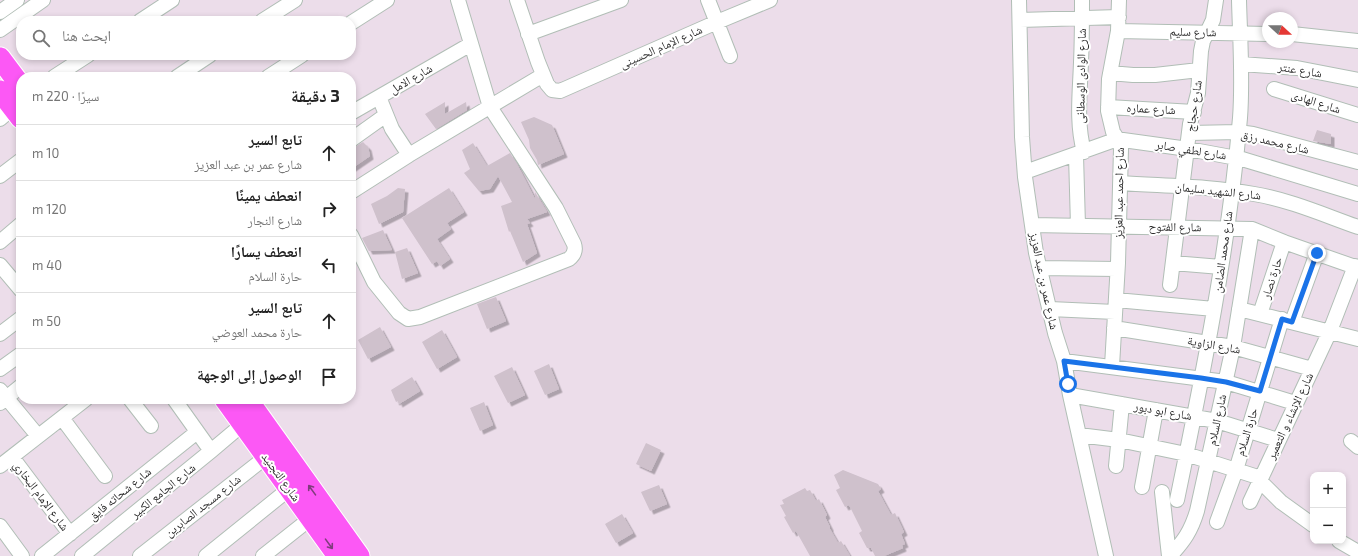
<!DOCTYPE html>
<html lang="ar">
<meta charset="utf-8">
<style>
:root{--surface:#fff;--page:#f6f6f6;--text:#222;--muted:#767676;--line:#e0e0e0}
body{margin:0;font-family:"Exo 2","Noto Naskh Arabic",sans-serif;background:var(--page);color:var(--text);direction:rtl}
.controls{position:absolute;right:12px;bottom:12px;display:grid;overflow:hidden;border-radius:8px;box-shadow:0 2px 6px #0003}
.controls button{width:36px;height:36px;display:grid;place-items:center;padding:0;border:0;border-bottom:1px solid var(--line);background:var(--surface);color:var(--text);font:20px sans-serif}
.compass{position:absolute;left:1262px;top:12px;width:36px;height:36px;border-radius:50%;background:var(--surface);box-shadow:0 2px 6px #0003;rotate:111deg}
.stop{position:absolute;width:12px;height:12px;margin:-9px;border:3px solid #1a73e8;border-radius:50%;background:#fff}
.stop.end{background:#1a73e8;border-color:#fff;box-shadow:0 1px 4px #0008}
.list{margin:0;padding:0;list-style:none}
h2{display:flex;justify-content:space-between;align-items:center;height:52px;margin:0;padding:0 16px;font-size:17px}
h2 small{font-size:13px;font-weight:400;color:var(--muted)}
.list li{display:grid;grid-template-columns:26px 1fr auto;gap:12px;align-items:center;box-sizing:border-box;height:56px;padding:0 16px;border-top:1px solid var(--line)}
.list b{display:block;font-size:15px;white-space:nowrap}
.list p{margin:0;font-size:13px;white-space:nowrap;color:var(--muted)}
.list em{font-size:13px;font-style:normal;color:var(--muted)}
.icon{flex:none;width:22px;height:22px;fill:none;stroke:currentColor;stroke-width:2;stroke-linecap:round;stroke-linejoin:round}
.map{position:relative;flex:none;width:1358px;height:556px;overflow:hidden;direction:ltr}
.search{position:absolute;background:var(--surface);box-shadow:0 2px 6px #0003;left:16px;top:16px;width:340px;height:44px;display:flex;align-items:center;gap:10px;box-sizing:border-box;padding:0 14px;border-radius:16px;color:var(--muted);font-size:15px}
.panel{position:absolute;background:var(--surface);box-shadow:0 2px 6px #0003;left:16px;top:72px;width:340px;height:332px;border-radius:16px;direction:rtl}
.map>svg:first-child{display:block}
.building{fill:#cfc1cc;filter:url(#shadow)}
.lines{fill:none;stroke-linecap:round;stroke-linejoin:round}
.minor-casing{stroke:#b1beb6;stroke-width:16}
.highway-casing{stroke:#fff;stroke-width:23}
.minor{stroke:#fff;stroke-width:14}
.highway{stroke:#fc58f5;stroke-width:21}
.oneway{stroke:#7f3d7c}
.route{stroke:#1a73e8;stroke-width:5}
.labels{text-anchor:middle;stroke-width:4;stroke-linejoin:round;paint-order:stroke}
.street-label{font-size:12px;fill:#2b2b2b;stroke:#fff}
</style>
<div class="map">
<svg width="1358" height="556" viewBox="0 0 1358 556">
<defs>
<filter id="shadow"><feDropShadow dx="3.5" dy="3.5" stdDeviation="0" flood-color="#0004"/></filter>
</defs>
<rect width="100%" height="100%" fill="#ecddea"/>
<path class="building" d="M445 102V114L466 102 467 110 436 129 425 114Z
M534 117 552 125 564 154 538 165 537 160 530 148 529 140 521 122Z
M1317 130 1331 134V144L1313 141Z
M363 142 368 147 370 156 351 169V154L355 147Z
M473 143 487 166 510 153 517 164 535 199V192L547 212 527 219 530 223 527 224 537 253 523 262 510 231 509 232 501 206 512 202 498 176 490 189 479 191 464 173 470 169 462 150Z
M398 188 405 189 403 212 379 224 371 204 387 196Z
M449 188 464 212 447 223 451 229 437 239 450 259 440 266 437 261 432 264 402 218Z
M383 230 392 250 369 251 362 238Z
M407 248 418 273 402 279 395 252Z
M496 297 506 321 487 329 477 304Z
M380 327 391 347 368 359 358 340Z
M442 330 457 357 437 369 422 342Z
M549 364 559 389 545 395 534 371Z
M512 367 525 395 508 403 494 376Z
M412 377 420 391 399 404 398 401 396 402 391 390Z
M484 402 493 425 480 431 470 408Z
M646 443 661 450 651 471 636 464Z
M843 470 878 484 881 489 878 491 891 515 895 513 904 532 901 534 905 544 902 545 903 548 884 556H875L871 548H867L859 533 862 531 849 505 845 507 836 490 840 488 834 475Z
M659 485 667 504 650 511 641 492Z
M805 488 807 491 810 490 816 501 819 499 827 515 825 517 830 527V529L838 543 841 541 850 556H810L796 531 793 533 784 517 786 516 780 505 784 504 782 500Z
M622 514 633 533 616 543 605 524Z"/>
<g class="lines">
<g class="minor-casing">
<path id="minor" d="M517 0 538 62 547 84 552 90 560 91 717 22 770 0
M708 0 730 56
M1019 0 1022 137 1025 177 1036 253 1055 333 1064 361 1070 395 1106 556
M1082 0C1082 21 1082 41 1081 62 1080 93 1076 122 1084 152
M0 12 17 0
M1020 20 1119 17
M140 21 172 0
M262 21 295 0
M351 23 387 0
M0 30 43 0
M1118 31 1268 34
M528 34 621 0
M1292 34 1358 41
M1241 64 1297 68 1358 80
M1110 73 1133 75H1155L1199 70
M54 77 88 55
M177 77 210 55
M268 77 302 55
M1274 89 1358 115
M379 97 392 129 409 155
M1108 107 1194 112
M351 113 471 44
M0 119 13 108
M1190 133 1238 132 1253 134 1358 162
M351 140 386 115
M1076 155 1078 226
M1025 172 1112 141 1123 140 1188 149 1242 159 1358 194
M0 176 21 160
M1121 183C1165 186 1210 186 1254 194 1290 200 1324 215 1358 227
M351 192 409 155 543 75
M1032 225 1252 229 1284 242 1358 268
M351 235 374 282 399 313 408 319 420 317 569 259C574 255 576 250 574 244L556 208 490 107 458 0
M0 242 21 224
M1173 263 1221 267
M0 265 21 290
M1040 268 1117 269
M1170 285 1190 124 1198 93 1201 51 1203 41 1213 20 1216 0
M1116 300 1214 309
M1050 309 1115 312
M1239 309 1358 339
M1260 314 1284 242
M1292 322 1317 253
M1114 328 1233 347 1312 369
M0 334 21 318
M1064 361 1226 382 1295 403
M1112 366 1118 263 1121 149 1120 143 1113 132 1108 111 1109 79 1118 31 1119 0
M0 369 21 354
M0 390 38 436
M1070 395 1217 421 1278 440
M130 399 151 426
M174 399 211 451
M0 403 21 386
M62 418 105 476
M1079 435 1119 440 1186 454 1261 478
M1351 441 1358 447
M12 457 70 534
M0 466 86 399
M1116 466 1122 404
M1260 481 1281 502 1313 525
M1142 487 1156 410
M1162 492 1169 556
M1177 500C1203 374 1229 246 1240 118 1243 79 1240 39 1239 0
M1250 502 1330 331 1355 266
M1217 522 1236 470 1282 319
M0 526 22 556
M1339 541 1358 552
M42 556 197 432
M82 556 211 451 243 424
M140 556 266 457
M206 556 289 489
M263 556 311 518
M1170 556C1184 541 1191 531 1197 511L1233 347 1252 229"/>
</g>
<g class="highway-casing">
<path id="highway" d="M0 58 21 86
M0 91 21 118
M225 399 338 556
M247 399 359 556"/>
</g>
<use href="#minor" class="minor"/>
<use href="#highway" class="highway"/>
</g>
<defs><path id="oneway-shaft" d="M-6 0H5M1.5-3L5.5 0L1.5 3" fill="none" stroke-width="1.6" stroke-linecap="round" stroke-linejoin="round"/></defs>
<g class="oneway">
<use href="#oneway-shaft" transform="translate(312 490) rotate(-126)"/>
<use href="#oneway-shaft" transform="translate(329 544) rotate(54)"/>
</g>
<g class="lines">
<path class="route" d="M1068 384 1064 361 1201 378 1226 382 1260 391 1282 319 1292 322 1317 253"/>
</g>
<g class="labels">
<g class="street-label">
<text transform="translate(1193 32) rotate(1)" y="4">شارع سليم</text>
<text transform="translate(661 47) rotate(-24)" y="4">شارع الإمام الحسينى</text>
<text transform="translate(1300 70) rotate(9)" y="4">شارع عنتر</text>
<text transform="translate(1081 76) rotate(-89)" y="4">شارع الوادى الوسطانى</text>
<text transform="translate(411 79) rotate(-30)" y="4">شارع الامل</text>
<text transform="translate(1316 102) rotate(18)" y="4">شارع الهادى</text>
<text transform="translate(1194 106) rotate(-81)" y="4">شارع حجاج</text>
<text transform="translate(1151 109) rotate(3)" y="4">شارع عماره</text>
<text transform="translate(1275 142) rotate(13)" y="4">شارع محمد رزق</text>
<text transform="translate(1191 150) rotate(9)" y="4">شارع لطفي صابر</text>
<text transform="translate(1218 191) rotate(6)" y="4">شارع الشهيد سليمان</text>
<text transform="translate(1119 193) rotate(-89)" y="4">شارع احمد عبد العزيز</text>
<text transform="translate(1175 227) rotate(1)" y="4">شارع الفتوح</text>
<text transform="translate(1223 252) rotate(-82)" y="4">شارع محمد الضامن</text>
<text transform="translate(1272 278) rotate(-72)" y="4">حارة نصار</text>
<text transform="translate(1044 281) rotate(78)" y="4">شارع عمر بن عبد العزيز</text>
<text transform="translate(1214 345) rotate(10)" y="4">شارع الزاوية</text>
<text transform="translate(1163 411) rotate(10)" y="4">شارع ابو دبور</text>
<text transform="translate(1290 416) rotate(-65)" y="4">شارع الإنشاء و التعمير</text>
<text transform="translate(1217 420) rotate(-78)" y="4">شارع السلام</text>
<text transform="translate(1247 432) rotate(-73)" y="4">حارة السلام</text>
<text transform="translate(281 477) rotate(54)" y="4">شارع التجنيد</text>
<text transform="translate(163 491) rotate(-39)" y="4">شارع الجامع الكبير</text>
<text transform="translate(120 494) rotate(-39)" y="4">شارع شحاته فايق</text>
<text transform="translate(41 496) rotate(53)" y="4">شارع الإمام البخاري</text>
<text transform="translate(203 506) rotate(-38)" y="4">شارع مسجد الصابرين</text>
</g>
</g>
</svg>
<div class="controls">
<button>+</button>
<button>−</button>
</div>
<svg class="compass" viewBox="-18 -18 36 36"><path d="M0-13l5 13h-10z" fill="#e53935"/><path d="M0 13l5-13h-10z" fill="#767676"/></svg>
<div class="stop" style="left:1068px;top:384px"></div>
<div class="stop end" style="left:1317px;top:253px"></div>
<div class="search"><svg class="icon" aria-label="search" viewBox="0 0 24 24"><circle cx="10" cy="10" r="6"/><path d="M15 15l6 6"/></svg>ابحث هنا</div>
<section class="panel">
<h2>3 دقيقة<small>سيرًا · 220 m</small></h2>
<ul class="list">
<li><svg class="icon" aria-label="ahead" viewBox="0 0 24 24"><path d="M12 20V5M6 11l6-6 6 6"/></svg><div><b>تابع السير</b><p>شارع عمر بن عبد العزيز</p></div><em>10 m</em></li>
<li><svg class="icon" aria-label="right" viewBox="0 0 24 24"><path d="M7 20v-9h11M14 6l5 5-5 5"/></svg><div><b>انعطف يمينًا</b><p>شارع النجار</p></div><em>120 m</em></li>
<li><svg class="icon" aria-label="left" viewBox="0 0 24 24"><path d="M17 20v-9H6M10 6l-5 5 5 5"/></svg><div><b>انعطف يسارًا</b><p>حارة السلام</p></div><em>40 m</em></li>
<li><svg class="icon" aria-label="ahead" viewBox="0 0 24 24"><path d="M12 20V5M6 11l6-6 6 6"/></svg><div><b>تابع السير</b><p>حارة محمد العوضي</p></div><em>50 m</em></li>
<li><svg class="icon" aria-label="arrive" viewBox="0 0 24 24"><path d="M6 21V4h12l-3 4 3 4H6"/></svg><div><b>الوصول إلى الوجهة</b></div></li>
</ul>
</section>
</div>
